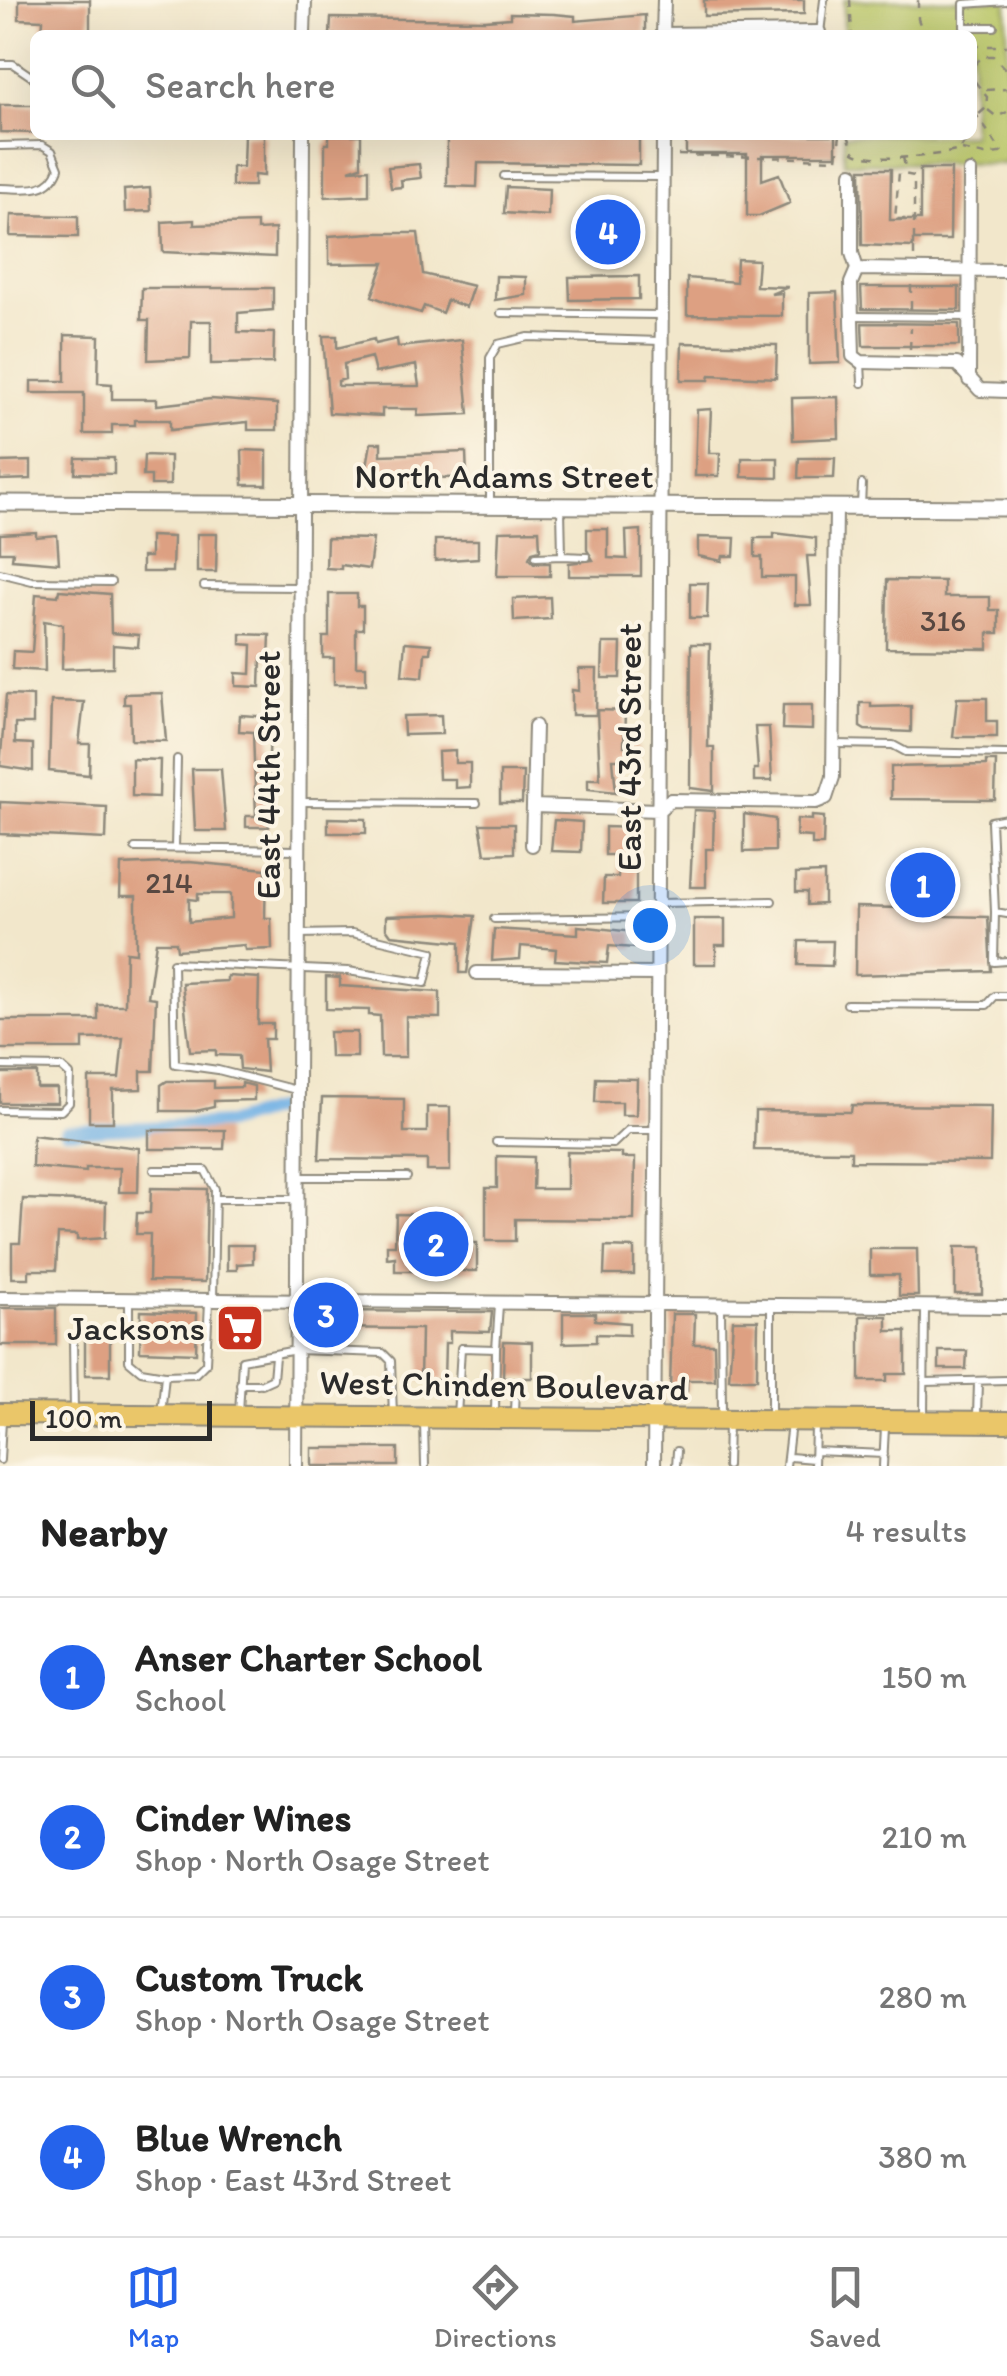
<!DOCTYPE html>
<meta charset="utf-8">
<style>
:root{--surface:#fff;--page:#f2f2f2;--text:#222;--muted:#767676;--line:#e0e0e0;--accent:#2563eb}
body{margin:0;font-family:Itim,sans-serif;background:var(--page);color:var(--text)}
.scale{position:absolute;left:30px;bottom:25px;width:182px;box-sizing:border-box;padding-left:10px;border:5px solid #2b2b2b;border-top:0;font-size:28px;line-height:35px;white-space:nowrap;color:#2b2b2b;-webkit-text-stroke:8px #fcf5e5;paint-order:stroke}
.you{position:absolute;left:650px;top:925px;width:35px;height:35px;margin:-25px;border:8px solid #fff;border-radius:50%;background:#1a73e8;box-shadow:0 0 0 15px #1a73e833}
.badge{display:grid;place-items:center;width:65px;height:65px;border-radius:50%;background:var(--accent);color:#fff;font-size:32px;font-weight:700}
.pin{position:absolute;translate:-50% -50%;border:5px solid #fff;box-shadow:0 2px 10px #0006}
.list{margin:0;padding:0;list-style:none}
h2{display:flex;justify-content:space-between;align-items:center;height:130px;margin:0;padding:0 40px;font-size:42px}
h2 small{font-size:32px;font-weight:400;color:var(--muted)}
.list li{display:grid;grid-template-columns:65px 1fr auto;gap:30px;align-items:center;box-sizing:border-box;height:160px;padding:0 40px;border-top:2px solid var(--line)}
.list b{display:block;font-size:38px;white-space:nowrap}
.list p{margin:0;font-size:32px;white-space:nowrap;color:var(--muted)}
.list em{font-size:32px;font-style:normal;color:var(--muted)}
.icon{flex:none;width:55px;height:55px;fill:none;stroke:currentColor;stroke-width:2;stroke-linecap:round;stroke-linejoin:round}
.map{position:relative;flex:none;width:1007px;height:1466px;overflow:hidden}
.search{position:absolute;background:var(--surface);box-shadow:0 10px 40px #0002;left:30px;right:30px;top:30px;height:110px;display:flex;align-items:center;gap:25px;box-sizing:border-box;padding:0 35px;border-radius:15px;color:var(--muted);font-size:38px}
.sheet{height:770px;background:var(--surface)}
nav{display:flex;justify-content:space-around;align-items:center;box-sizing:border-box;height:140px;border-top:2px solid var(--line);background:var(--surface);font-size:28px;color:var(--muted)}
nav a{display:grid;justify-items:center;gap:5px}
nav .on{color:var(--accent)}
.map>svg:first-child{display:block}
.green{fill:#b9c667;stroke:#727849;stroke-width:2.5}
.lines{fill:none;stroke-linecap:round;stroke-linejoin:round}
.canal{stroke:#71b1e5;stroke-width:12}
.building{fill:#dda082;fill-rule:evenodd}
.service-casing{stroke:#8e897b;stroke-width:10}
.minor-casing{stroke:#8e897b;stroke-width:16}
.tertiary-casing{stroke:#8e897b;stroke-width:19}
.primary-casing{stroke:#8e897b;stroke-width:24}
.path{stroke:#8e897b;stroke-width:2.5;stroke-dasharray:8 8;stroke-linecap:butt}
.service{stroke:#fff;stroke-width:6}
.minor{stroke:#fff;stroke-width:12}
.tertiary{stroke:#fff;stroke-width:15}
.primary{stroke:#eac669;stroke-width:20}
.labels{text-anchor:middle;stroke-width:8;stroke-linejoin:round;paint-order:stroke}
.number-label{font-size:30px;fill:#584841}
.street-label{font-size:35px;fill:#2b2b2b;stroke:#fcf5e5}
.poi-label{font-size:35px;fill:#2b2b2b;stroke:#fcf5e5;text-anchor:end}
</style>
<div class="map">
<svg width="1007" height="1466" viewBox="0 0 1007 1466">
<rect width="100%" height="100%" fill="#fcf5e5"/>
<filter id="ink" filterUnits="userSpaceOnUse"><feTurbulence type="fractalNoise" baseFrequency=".01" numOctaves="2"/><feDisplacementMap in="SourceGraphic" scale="20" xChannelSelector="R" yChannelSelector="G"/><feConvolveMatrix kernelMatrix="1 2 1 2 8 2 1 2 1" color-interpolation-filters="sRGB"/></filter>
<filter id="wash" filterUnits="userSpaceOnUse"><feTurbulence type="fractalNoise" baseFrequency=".0048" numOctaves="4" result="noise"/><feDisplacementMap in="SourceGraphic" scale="40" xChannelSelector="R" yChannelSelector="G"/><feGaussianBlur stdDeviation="2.25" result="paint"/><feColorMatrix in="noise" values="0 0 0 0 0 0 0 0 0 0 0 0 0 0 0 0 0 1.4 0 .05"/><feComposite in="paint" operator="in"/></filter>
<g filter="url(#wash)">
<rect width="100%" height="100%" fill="#f2e7cb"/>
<path class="green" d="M844 0H1007V164L844 163V135H972V35H844Z"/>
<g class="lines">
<path class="canal" d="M66 1131 229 1123 281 1108"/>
</g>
<g id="blocks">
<path class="building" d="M19 0H90V35H42L43 20 19 19Z
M704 0H804V14L704 16Z
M510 13 554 14 575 16V21L645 15V35H330L331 18 485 20 510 18Z
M0 105H35V133L0 132Z
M244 135H264V176L254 175V186H232V167H243Z
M329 135H361V166L349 170 369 169V195L325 197V144H329Z
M447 135 639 136V165L478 163 477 187 447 186Z
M686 135H836V155H762V180L779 174 790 203 759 216H747V154H686Z
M419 164 421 178 401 180 402 187 391 188 388 167Z
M861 169H891L890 220H920V169H951L950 240H913V247L862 245Z
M506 187 549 189 548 216 504 213Z
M150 188 151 211 125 212 124 190Z
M11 215 78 216V237L10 236Z
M194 220V225L257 223V230L275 229V257L163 252 162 222Z
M579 220H636V245L579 244Z
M371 233H418L423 274 473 286 466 307 447 300 442 313 424 306 421 313 397 306 372 296 384 263 329 264V236Z
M737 259 758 260 756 286 788 287 771 294 782 293V316L687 315V278L736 282Z
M496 276 526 277V295L495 300Z
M639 276V299L570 300 569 277Z
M861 287H959V310L862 309Z
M142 288H273V310L238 313V332L274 333 273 363 211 364V321H191L190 358 148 360 149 320H141Z
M837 292 840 363 809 364V293Z
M862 323 959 324V346H863Z
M65 335 99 336 98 383 112 384V399H157V405L211 399 277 404V430H248V422L170 430V420H135V425H112V434H84V393H31V381H65Z
M323 336H337V348L374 339 375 344 397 339 398 347 462 340 469 414 417 416 418 409H382V416L329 413ZM371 357 375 373 416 365 419 386H338V381L345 379 344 364Z
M682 343 777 345 776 378 710 375 709 380H681Z
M838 397 839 438 793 440 792 398Z
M711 409 709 453H720L719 476H695L697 410Z
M371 443H381V455L466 452 467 478 365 477Z
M242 450 267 451V485H243Z
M144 455 170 456V485H151V476H143Z
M76 458H114V474L75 473Z
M742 458H778V478L742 477Z
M799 458H835L834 478H798Z
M31 461V479L0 480V462Z
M587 529H608V558L627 559 626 531 641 530V576H569V563L593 560 587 550Z
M539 530 540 550 532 552 529 558 534 563H550V576H497L499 531Z
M36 532V537L57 535 59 563 12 559 13 552H0V534Z
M774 533 816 538V556H807L811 605H795V577H762V557H755V538H774Z
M197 534H217L216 572H197Z
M150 536 173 537 172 572H142V557H150Z
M698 537 735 538 734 556H723L722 561 698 556Z
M327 538 373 539 369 569 341 565V569L326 568Z
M435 540H478V558L435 561Z
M887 580 944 581V597H990V610H999V633H988V649L886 648Z
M690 583H708L707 618H690Z
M59 590 110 594 111 633 139 635 138 647 113 645V667L62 669 63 624 44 621 45 671 12 669 13 651 32 652 36 594 58 596Z
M329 594H357V606H363V629H356V666H366V684H334V658H323V637H329Z
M550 597 551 619 514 621 513 599Z
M241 634 270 635 269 659 261 658 260 687 236 686V673L251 674 252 645 241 644Z
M405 642 431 644 430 653H425L423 677 402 675Z
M603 643H621L620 678H602Z
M691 644H710L708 747H714V791L690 788Z
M579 669H597L596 715H572V690L579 691Z
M162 693 166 741 131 740 130 704H124V694Z
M6 695 33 696V724H15V743L33 744V771L0 766Z
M957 698H987V721H997V737H953Z
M51 701 84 702 79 744H90L89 775 49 771Z
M860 703H871V707L911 706V732L865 730 860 727Z
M783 705H812V730L782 729Z
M597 710 625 711 624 746H638L637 759H613L616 792 588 789V779H600Z
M240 715 270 717 268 800H274V809L269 810V827H246V816H256L253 732 239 731Z
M441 715 442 734 404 735 403 716Z
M755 727H769L772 781H754V769H758Z
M455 751V763H470V787L455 788V779H439L438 752Z
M132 759 160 760 159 797 132 796Z
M986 761H996L995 800 891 799V767L986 765Z
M192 769H221L226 831H195Z
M500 772H523L522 803H500Z
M0 802 107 807 106 839 0 834Z
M694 810 714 811 713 849H706V887H690Z
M744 814 775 819V851L744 852Z
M812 816 824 817 823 845H812V837L796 836 797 819 812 820Z
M328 818 366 819V833H328Z
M554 820 582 822 581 852 551 851Z
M480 824H514V853L485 854Z
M605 827 636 828V903H603L604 877H618L619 855H605Z
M189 862 266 869 265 918H271L272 949 245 950 244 945 177 950 176 942H156L148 997 156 998 153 1071H141V1089L113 1090V1122H89V1078H119L123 1038 83 1039V1049H0V1020H98V1005H125L126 952 136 953V896H120L121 865ZM198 894H231V918L189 922V899L198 900Z
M824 873V904L807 905V892H796V874Z
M856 907 947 909 946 916 988 917 991 971 855 975Z
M446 914 475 916 467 973H460V942L391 935 386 928V916Z
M694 919H725V945H716V964H694Z
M578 926 634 932V948L609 946 607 963 555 960 556 949 521 946 520 959 492 961 494 929 578 934Z
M799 941H833L832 966 798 965Z
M227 976 259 978 258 1024H273V1039H264L266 1072 240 1069 239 1056 216 1055V1050L190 1051 182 983 227 981Z
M326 977 340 978V986L440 992V1018L406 1017V1057H381L380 1016 369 1015V1010L326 1009Z
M329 1032H357V1057H330Z
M0 1073H37V1088H57V1103H0Z
M596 1078 637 1079 636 1115H622V1102H595Z
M167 1081H214V1088L242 1087V1083L254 1086V1100L214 1101V1107L196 1111H161V1085Z
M322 1098 404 1099V1132H427V1107H450V1171H427V1160L319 1159Z
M852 1105 991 1106 990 1162 851 1161V1151L754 1150 755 1111 851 1112Z
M149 1130H225L224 1149H149Z
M33 1135 139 1148 138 1192H119L120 1168H86V1172L32 1167Z
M567 1152 622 1153V1158H635L634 1220 515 1219V1241H486V1188H497V1156L534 1157 533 1189H567Z
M151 1188 207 1189 205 1282 149 1281 150 1234H136L137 1213H150Z
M23 1199 106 1202 105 1238 77 1240V1235L58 1234 56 1270H29V1278H12V1243H20Z
M396 1214 462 1215V1243H477V1271H395V1257L387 1258V1245H395Z
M227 1245H253V1263L237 1264V1270H227Z
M605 1247 634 1248V1275H604Z
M955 1247H982V1294H955Z
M870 1249H917L918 1296H899V1275H870Z
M0 1308H56V1345H0Z
M141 1311 197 1313 196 1353 140 1351Z
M315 1311 492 1312 490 1332 450 1331V1343H445L444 1380H420L421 1329 315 1328Z
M563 1313H595V1320L629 1323V1335L596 1334V1342L563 1343Z
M672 1314H695L694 1344H714L715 1380H687V1391L670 1390Z
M225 1315H256V1341L224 1340Z
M860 1316H887V1331H906V1374H887V1381H860Z
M733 1320H758L757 1379H729Z
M85 1331H110V1375H85Z
M504 1341 532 1342V1378H503Z
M939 1351H967L966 1369H939Z
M312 1448H398V1466H312Z"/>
</g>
</g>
<g filter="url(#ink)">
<use href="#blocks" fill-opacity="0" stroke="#8e897b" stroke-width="2.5"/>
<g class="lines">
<g class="service-casing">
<path id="service" d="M994 27H964V4L1007 1
M820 33 824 0
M0 64H13L35 79
M0 146 42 145 52 151 59 168C49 195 24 188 0 188
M504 176 661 177
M501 313 660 315
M852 316 970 317
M861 363 862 383
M490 505V358L498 344 528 337 661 341
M861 506 862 484
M561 508 562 556 587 557
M536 557 562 556
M0 573 32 581 111 582
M204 586 299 587
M835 744 893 745 906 752 1007 754
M299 802 477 803
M135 848 298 850
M175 848 177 759
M659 903 772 901
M995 912 991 821 1007 818
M1007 914 995 912 994 962 1007 961
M494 919 657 917
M847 1004 987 1005 995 996H1007
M0 1066 61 1067 70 1075 69 1103 61 1111 0 1110
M296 1090 218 1070 175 1064 173 963 348 971 425 983 432 952 352 933 298 934
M496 1142 613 1144 628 1130H655
M154 1170H205L215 1189 213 1300
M296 1177H407
M215 1199H296
M129 1300V1361L141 1371 165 1375 161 1414
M721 1306 722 1414
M73 1340 74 1413
M496 1349 499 1305
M165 1375 195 1374 206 1363 209 1302
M925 1382 1007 1380
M240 1384H258
M262 1384 273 1379 275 1356
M459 1387 515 1389 514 1412
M239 1413 242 1360 296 1350 383 1353 391 1361 393 1415
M457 1416 461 1348 496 1349 495 1414
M924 1416 925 1308
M977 1416 978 1382
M771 1419V1306
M424 1422 425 1466
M815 1451 884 1454
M790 1457 814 1459
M0 1460 2 1419
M676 1466 677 1451
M727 1466 728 1422
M786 1466 791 1423
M814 1466 815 1426
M883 1466 885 1427"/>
</g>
<g class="minor-casing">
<path id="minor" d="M663 34 819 32
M304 35 305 0
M663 35 664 0
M852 173V253L857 269 851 283 853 356 861 362 957 364 980 390 1007 391
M857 269 1007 271
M969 380 970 172
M533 806 659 810 670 800 816 802 826 798 833 777 836 507
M532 845 535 726
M477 973 657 974
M0 1298 1007 1307
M296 1466 303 135
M654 1466 663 135"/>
</g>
<g class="tertiary-casing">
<path id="tertiary" d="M0 503 1007 508"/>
</g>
<g class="primary-casing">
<path id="primary" d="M0 1414 1007 1422"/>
</g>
<path class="path" d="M850 0 852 35
M918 0V19L924 35
M972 46H1007
M974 65 983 56H993L1007 71
M972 66 973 79 987 97 986 108 977 116
M986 90 1007 89
M988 110 997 117 1007 112
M972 118 977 116 1002 152
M848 135 854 152C870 163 939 156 960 150L969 135
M962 150 985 155 1007 152
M678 155 837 159 840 135
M903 157 906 172
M914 256V176L899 173 895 219H914
M911 309V282
M910 349 911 328"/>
<use href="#service" class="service"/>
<use href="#minor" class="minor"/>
<use href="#tertiary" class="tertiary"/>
<use href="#primary" class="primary"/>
</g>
</g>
<defs>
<g id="supermarket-square" transform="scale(2.5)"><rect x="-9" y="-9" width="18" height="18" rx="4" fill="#c8321e" stroke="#fcf5e5"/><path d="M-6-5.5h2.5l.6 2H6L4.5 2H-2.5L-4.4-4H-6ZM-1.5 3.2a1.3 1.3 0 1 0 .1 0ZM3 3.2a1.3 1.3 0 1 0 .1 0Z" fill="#fff"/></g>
</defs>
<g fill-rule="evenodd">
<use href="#supermarket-square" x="240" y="1328"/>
</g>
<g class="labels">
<g class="number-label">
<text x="943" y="631">316</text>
<text x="169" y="893">214</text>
</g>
<g class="street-label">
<text x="504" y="488">North Adams Street</text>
<text transform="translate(629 747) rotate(-90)" y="12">East 43rd Street</text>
<text transform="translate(268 775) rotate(-90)" y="12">East 44th Street</text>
<text transform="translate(504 1385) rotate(1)" y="12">West Chinden Boulevard</text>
</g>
<g class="poi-label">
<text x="205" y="1340">Jacksons</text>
</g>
</g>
</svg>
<div class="scale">100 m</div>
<div class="you"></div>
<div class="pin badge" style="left:923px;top:885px">1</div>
<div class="pin badge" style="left:436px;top:1244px">2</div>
<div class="pin badge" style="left:326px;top:1315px">3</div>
<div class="pin badge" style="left:608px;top:232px">4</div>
<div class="search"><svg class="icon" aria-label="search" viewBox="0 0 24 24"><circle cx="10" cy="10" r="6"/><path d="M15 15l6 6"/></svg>Search here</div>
</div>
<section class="sheet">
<h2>Nearby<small>4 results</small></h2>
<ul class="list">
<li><span class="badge">1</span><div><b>Anser Charter School</b><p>School</p></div><em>150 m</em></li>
<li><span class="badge">2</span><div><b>Cinder Wines</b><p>Shop · North Osage Street</p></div><em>210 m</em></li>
<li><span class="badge">3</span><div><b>Custom Truck</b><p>Shop · North Osage Street</p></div><em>280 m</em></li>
<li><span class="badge">4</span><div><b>Blue Wrench</b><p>Shop · East 43rd Street</p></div><em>380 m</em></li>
</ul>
</section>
<nav>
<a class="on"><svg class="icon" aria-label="map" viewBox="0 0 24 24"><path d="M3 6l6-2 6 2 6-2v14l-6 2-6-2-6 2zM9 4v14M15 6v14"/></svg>Map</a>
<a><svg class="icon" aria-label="directions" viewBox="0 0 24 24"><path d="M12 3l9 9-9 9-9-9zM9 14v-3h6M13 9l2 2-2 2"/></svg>Directions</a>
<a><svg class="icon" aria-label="saved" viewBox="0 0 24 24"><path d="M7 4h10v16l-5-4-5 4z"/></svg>Saved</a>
</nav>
